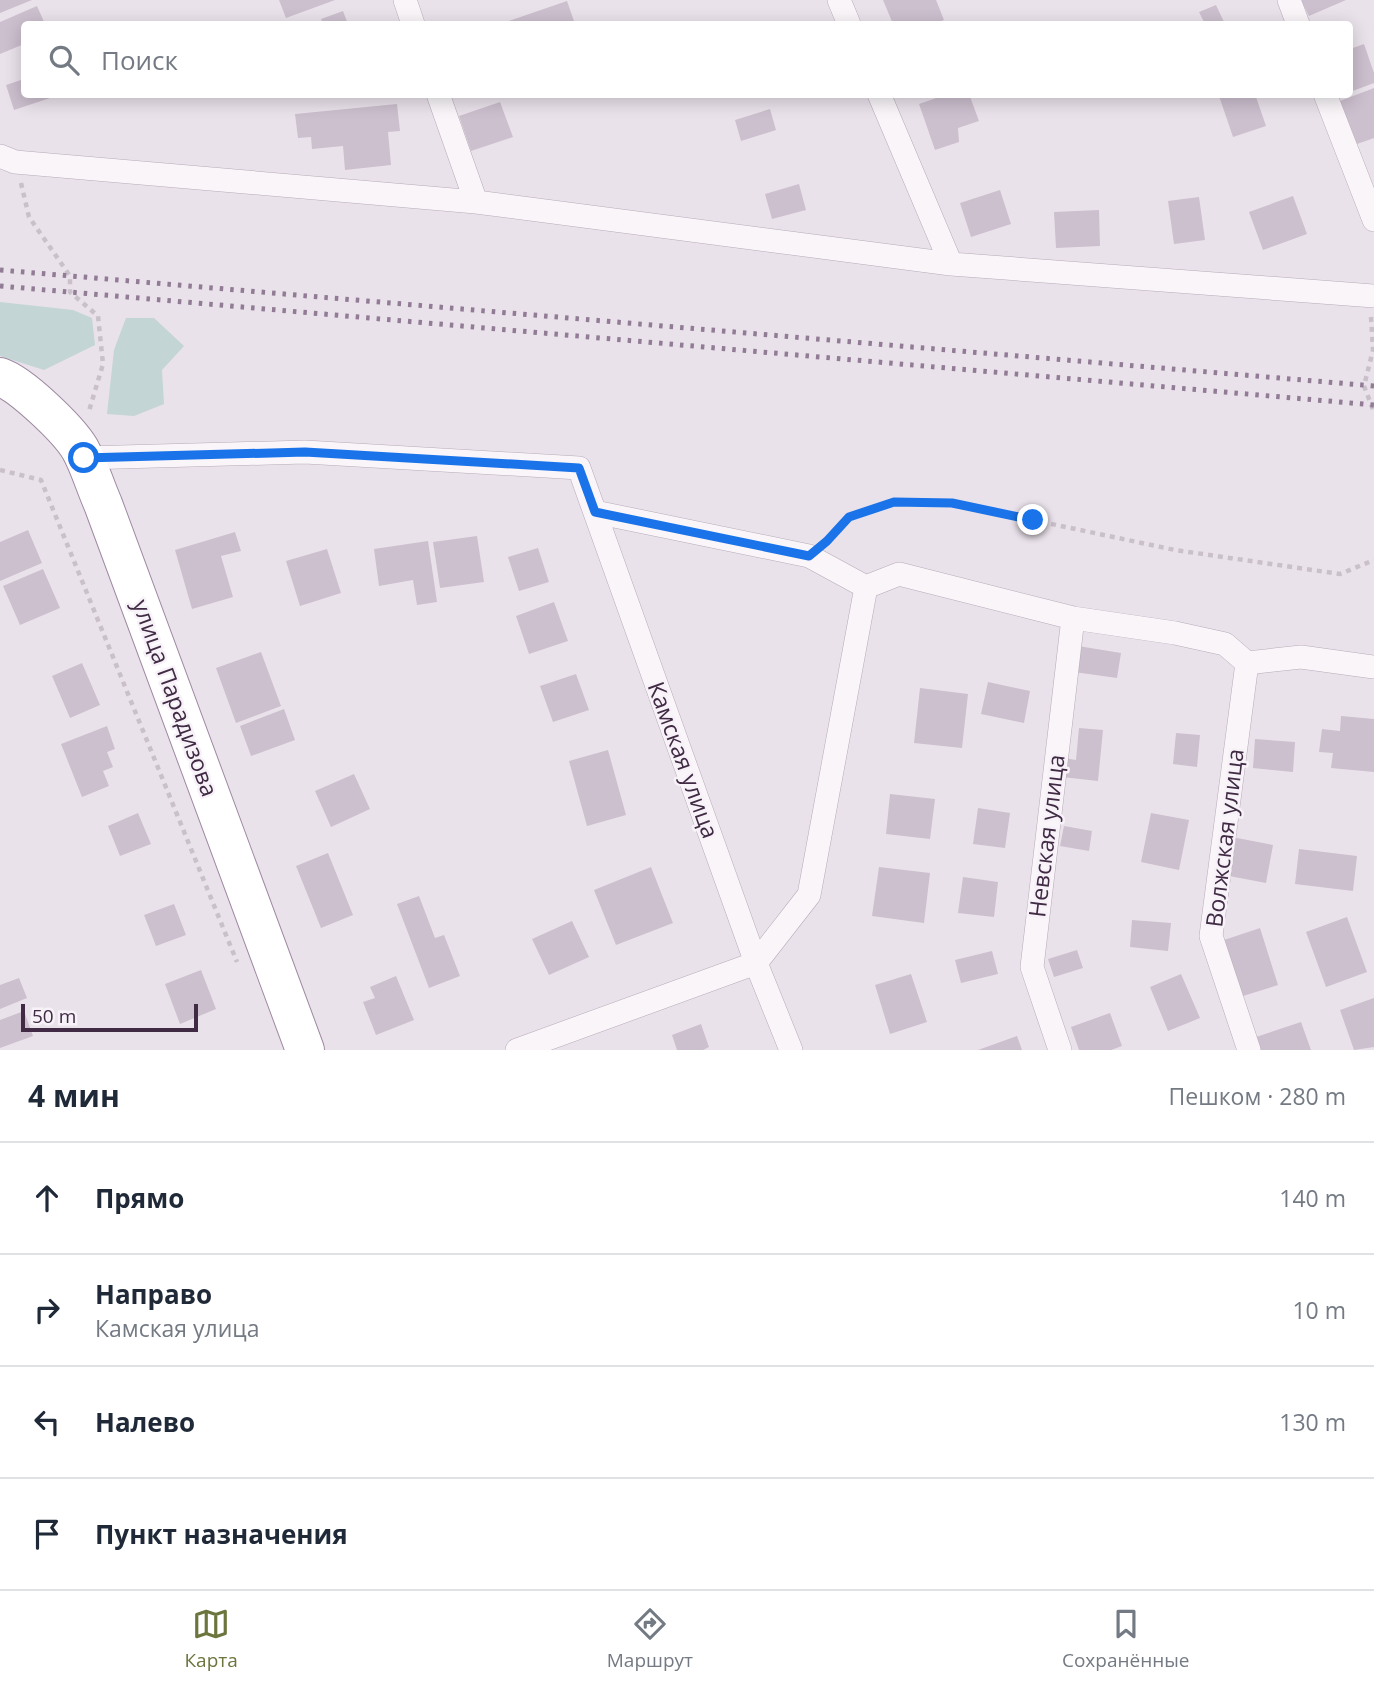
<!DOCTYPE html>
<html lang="ru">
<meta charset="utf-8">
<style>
:root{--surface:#fff;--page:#f2f2f3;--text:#1f2937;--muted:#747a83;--line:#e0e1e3;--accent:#6b753d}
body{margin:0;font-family:"Open Sans",sans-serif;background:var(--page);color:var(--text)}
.scale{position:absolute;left:21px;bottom:18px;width:177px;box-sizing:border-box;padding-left:7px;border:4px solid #402a44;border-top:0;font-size:19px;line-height:24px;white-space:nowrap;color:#402a44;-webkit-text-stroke:5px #f7f2f8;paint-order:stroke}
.stop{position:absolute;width:21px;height:21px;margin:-16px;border:5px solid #1a73e8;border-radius:50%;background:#fff}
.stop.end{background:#1a73e8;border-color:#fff;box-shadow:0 2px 7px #0008}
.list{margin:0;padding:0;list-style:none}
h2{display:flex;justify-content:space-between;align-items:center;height:91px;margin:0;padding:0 28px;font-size:30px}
h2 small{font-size:23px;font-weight:400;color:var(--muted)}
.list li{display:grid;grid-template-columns:46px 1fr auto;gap:21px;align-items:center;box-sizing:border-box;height:112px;padding:0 28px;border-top:2px solid var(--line)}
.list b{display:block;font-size:26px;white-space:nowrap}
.list p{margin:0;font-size:23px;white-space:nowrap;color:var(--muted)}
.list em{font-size:23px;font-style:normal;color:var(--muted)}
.icon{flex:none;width:38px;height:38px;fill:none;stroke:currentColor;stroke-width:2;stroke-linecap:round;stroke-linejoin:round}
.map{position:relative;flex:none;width:1374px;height:1050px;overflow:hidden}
.search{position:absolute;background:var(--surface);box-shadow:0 4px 18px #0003;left:21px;right:21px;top:21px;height:77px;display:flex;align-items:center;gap:18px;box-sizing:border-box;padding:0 24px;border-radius:7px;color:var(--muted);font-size:26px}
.sheet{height:539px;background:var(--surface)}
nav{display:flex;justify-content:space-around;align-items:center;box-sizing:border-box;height:98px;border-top:2px solid var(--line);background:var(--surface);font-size:19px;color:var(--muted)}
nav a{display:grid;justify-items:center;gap:4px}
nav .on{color:var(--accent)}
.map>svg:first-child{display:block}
.green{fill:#c3d5d5}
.building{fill:#ccbfce}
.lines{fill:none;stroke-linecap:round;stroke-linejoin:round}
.minor-casing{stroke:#b7abb9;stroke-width:24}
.trunk-casing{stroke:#9e89a2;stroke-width:40}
.path{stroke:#c9c0ca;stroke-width:4.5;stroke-dasharray:5 5;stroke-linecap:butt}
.minor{stroke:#f9f5f9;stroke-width:23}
.trunk{stroke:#fff;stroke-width:38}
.rail{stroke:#917b95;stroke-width:5;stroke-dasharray:3.5 7;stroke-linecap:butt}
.route{stroke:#1a73e8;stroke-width:9}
.labels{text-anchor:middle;stroke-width:5;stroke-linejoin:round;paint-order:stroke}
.street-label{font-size:23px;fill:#402a44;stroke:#f7f2f8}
</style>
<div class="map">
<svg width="1374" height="1050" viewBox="0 0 1374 1050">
<rect width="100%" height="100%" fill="#eae2eb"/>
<path class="green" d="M0 302 73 310 92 318 95 345 44 370 0 356Z
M126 318H154L184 346 162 370 164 404 134 416 107 414 114 350Z"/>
<path class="building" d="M0 0H32L0 13Z
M279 0H335L286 18Z
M883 0H936L944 20 933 24H893Z
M1301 0H1346L1309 16Z
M567 1 575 24H500Z
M1216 5 1225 24H1205L1199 12Z
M37 6 45 24H24V44L0 54V22Z
M343 11 348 24H323L321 19Z
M1364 44 1374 73V83L1350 92V49Z
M24 79V94L59 95 14 110 6 85Z
M1374 88V138L1357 144 1340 101Z
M948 94H969L979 121 958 128 959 142 935 150 919 104Z
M1225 94H1255L1266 126 1233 137 1219 96Z
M500 102 513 137 471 151 459 116Z
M397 104 400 131 388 132 391 165 345 170 343 146 312 149 311 137 298 138 295 114Z
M770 109 776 130 741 141 735 120Z
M799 184 806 210 772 219 765 194Z
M1000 190 1011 224 971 237 960 203Z
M1293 196 1307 234 1263 250 1249 212Z
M1199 197 1205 240 1174 244 1168 201Z
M1099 210 1100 246 1056 248 1054 212Z
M28 530 42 563 0 581V542Z
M235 532 241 551 221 556 233 597 192 609 175 550Z
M477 536 484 582 440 588 433 542Z
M428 541 437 602 417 605 413 580 379 586 374 549Z
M538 548 549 582 519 591 508 557Z
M327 549 341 593 300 606 286 561Z
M43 569 60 608 20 625 3 586Z
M554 602 568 641 529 654 516 616Z
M1078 646 1121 653 1117 678 1074 672Z
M261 652 281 706 236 723 216 668Z
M82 663 100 705 70 718 52 676Z
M576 674 589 710 553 722 540 686Z
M988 682 1030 691 1024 723 981 714Z
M920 688 968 694 962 748 914 743Z
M284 709 295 740 251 756 240 726Z
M1341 716 1374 719V772L1331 768 1333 753 1319 752 1322 729 1340 731Z
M107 726 115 749 107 752 113 767 103 771 109 786 82 797 61 744Z
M1079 728 1103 730 1098 781 1062 777 1064 758 1076 760Z
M1176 733 1200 735 1197 767 1173 764Z
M1255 739 1295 742 1293 772 1253 768Z
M608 750 626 815 587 826 569 761Z
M354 774 370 809 331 827 315 791Z
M890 794 935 799 930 839 886 834Z
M978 808 1010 813 1005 848 973 844Z
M138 813 151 844 120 856 108 826Z
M1151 813 1189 820 1179 870 1141 862Z
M1064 826 1092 831 1089 851 1060 846Z
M1232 837 1273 845 1266 883 1224 875Z
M1299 849 1357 856 1353 891 1295 884Z
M328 853 353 915 321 928 296 866Z
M651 867 673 923 616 945 594 890Z
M879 867 930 873 924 923 872 916Z
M963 877 998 882 994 917 958 913Z
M419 896 435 938 444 935 460 976 429 988 397 904Z
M174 904 186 935 156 946 144 915Z
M1347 917 1367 972 1326 987 1306 932Z
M1132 920 1171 923 1168 951 1130 947Z
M572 921 589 957 549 975 532 939Z
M1260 928 1278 985 1243 996 1224 940Z
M1077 950 1083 968 1054 977 1048 959Z
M992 951 998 974 961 983 955 960Z
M201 970 216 1009 180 1024 165 984Z
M911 974 927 1022 890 1034 875 985Z
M1181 974 1200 1018 1168 1031 1150 987Z
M396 976 414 1020 376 1035 363 1002 375 998 370 987Z
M19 978 27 998 0 1009V985Z
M1374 998V1047L1354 1050 1340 1010Z
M24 1011 33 1036 0 1048V1020Z
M1110 1013 1122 1046 1111 1050H1079L1071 1027Z
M1301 1022 1311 1050H1261L1256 1037Z
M701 1024 709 1047 703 1050H677L672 1035Z
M1017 1036 1022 1050H978Z"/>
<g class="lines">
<g class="minor-casing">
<path id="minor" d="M405 0 413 24
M839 0 849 24
M1289 0 1298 24
M438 94 476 202
M879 94 951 264
M1325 94 1374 220
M0 156 15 162 476 202 951 264 1374 296
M84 458 305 452 579 468 756 963 791 1050
M866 587 899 574 1073 618 1175 633 1225 644 1247 663 1301 657 1374 667
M1247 663 1211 936 1249 1050
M517 1050 756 963 809 895 866 587 809 556 595 512
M1060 1050 1032 967 1073 618"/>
</g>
<g class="trunk-casing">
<path id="trunk" d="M0 377C21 384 68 429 80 449 89 465 95 486 103 504L305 1050"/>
</g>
<path class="path" d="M21 183 29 217 70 276V292L98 316 103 364 89 411
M1371 317 1373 350 1364 386 1374 412
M0 470 41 480 237 962
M827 542 849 517 894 502 952 503 1175 550 1340 574 1374 560"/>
<use href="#minor" class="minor"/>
<use href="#trunk" class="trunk"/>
<path class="rail" d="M0 270 1374 386
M0 286 1374 405"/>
</g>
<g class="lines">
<path class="route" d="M84 458 305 452 579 468 595 512 809 556 827 541 849 517 894 502 952 503 1033 520"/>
</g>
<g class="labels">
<g class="street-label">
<text transform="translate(175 698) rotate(70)" y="8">улица Парадизова</text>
<text transform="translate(683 760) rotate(70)" y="8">Камская улица</text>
<text transform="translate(1047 836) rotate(-83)" y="8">Невская улица</text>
<text transform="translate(1225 838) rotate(-83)" y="8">Волжская улица</text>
</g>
</g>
</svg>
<div class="scale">50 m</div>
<div class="stop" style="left:84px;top:458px"></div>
<div class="stop end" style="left:1033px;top:520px"></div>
<div class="search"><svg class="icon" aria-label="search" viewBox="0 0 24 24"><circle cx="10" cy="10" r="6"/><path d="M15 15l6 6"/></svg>Поиск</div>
</div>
<section class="sheet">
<h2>4 мин<small>Пешком · 280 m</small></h2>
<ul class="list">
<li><svg class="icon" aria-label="ahead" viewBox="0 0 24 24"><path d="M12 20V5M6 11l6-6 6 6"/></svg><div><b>Прямо</b></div><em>140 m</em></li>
<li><svg class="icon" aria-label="right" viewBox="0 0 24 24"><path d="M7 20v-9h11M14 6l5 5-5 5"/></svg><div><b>Направо</b><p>Камская улица</p></div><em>10 m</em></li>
<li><svg class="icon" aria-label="left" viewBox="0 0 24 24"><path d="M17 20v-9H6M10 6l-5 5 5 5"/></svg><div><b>Налево</b></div><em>130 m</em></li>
<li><svg class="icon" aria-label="arrive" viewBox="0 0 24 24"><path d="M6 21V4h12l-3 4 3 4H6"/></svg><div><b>Пункт назначения</b></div></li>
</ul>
</section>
<nav>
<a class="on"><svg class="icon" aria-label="map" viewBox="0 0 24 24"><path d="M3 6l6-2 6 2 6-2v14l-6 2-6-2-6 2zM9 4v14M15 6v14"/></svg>Карта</a>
<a><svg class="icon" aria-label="directions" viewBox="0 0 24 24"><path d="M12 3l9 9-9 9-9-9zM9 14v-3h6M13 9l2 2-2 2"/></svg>Маршрут</a>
<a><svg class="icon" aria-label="saved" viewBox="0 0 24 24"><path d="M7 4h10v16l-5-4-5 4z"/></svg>Сохранённые</a>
</nav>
